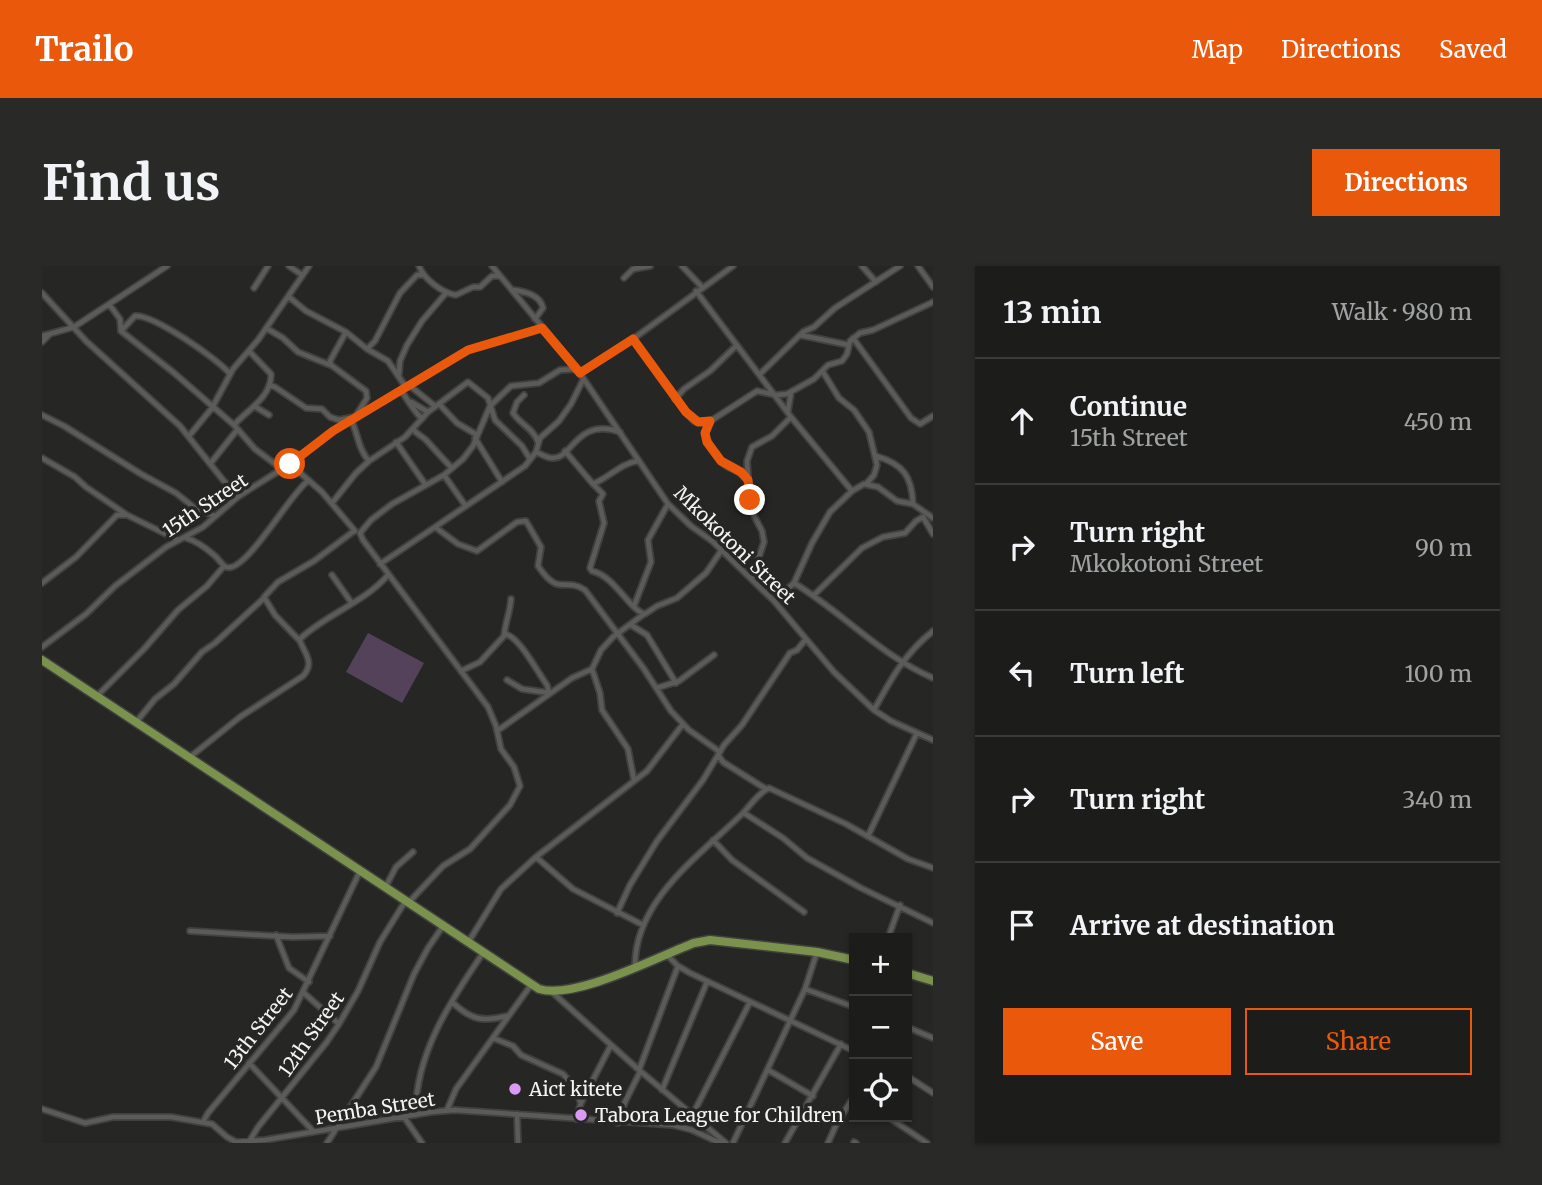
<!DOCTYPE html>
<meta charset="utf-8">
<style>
:root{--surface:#1c1d1b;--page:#292a28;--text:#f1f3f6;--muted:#a0a2a3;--line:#3a3b3a;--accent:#ea580c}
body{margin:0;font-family:Merriweather,serif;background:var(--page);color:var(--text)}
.controls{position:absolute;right:21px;bottom:21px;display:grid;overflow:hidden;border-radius:0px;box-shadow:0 2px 5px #0004}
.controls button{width:63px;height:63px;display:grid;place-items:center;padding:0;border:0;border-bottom:2px solid var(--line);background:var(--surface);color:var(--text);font:35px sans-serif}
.stop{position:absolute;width:21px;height:21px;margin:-16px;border:5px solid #ea580c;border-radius:50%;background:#fff}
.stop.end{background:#ea580c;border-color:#fff;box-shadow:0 2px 7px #0008}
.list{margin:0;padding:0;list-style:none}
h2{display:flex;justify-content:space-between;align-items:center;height:91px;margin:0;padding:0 28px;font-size:30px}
h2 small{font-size:23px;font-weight:400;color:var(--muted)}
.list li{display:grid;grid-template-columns:46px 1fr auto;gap:21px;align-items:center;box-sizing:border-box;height:126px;padding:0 28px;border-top:2px solid var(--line)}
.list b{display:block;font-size:26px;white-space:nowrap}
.list p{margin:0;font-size:23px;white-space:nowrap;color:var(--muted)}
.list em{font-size:23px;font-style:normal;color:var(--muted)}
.actions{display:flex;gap:14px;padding:21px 28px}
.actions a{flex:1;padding:16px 0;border:2px solid var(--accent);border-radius:0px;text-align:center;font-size:24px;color:var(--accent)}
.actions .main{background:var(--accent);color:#fff}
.icon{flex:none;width:38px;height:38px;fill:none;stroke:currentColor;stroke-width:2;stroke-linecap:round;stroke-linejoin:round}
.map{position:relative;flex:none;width:891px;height:877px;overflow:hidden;border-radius:0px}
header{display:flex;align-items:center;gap:42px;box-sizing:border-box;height:98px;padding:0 35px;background:var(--accent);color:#fff}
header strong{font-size:33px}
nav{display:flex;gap:38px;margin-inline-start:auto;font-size:24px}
.intro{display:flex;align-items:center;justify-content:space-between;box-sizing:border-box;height:168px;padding:0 42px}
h1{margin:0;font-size:49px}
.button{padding:18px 32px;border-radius:0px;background:var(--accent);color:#fff;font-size:24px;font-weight:700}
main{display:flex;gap:42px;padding:0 42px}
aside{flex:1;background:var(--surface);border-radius:0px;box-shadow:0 2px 5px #0004}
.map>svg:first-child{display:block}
.green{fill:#534259}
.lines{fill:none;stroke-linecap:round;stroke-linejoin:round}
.street-casing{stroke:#414240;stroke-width:8}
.highway-casing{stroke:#414240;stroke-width:11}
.street{stroke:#5b5c59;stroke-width:4.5}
.highway{stroke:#7a924c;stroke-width:8}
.route{stroke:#ea580c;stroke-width:9}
.poi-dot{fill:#dc99f4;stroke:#262724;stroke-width:2.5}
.labels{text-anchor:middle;stroke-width:7;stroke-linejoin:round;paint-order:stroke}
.street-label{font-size:19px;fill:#f4f5f3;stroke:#262724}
.poi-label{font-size:19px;fill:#f4f5f3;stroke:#262724;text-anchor:start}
</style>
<header>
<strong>Trailo</strong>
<nav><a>Map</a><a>Directions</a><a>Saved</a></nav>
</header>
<div class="intro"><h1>Find us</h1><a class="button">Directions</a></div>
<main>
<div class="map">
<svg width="891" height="877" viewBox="0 0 891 877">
<rect width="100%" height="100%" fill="#262724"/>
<path class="green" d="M326 367 382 397 360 437 304 406Z"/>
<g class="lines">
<g class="street-casing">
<path id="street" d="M247 0 260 9
M377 0C382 13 400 27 414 29L431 21H438L450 10H458
M450 0 535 103 626 238 649 260 670 275 732 335 792 406 832 444 849 455 891 474
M640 0 660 21
M820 0 834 16
M876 0 891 21
M582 12 591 3 608 0
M212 22 226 0
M472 24C484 26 498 29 501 42L493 53
M654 25 749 151 810 225
M0 27 44 75 138 160 181 214 197 230
M247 31 264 45 304 66 325 83 346 95 363 120
M67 38 78 53 79 65 131 106 192 159 213 183 241 204
M224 62 241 72 256 86 288 99
M79 65 93 50C111 48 176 93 188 108
M304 66 288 95 289 99 324 125 325 132 310 156C316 169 317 185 327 195
M758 69 807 79
M0 70 32 61 125 0
M811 72 869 152 878 158 891 150
M591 73 644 146 652 155 661 157 670 154 715 125 734 129 745 128 772 113 786 99 800 95 805 88 808 75 818 67 831 64 891 36
M0 76 7 69
M325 83 333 75 358 27 375 9H381
M781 106 797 132 812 144 827 166 835 199 832 209 825 217
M538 107 591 73 691 0
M357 108 358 95 365 79 380 55 404 27
M718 108 761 66 772 61 793 42 858 0
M227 119 233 121 264 142 280 143 288 151 297 154 312 151
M368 120 393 140
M359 124C366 135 371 144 380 153
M482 129 475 136 471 147C479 159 491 162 496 176
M633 133 642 123 668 105 695 79
M369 136 386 146
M398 139 415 157 435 169
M212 140 227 149
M746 145 749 127
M0 149 22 160 99 208 134 227 154 243 173 250
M668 156 663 167C665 176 677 196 686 201 694 205 699 206 706 214
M192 159C205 144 230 131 229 108L207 85
M371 163C375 169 381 170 385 175 393 184 401 193 410 202
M147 170 170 142 191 103 216 74 267 0
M433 172 460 216
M354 176 383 218
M523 185 551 218C568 211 579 197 596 195
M494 186C499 188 505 192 510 192 530 194 534 151 578 166
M834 190C861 198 870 210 871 238
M0 192 33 211 44 221 85 249 136 274
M168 198 195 164
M248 198 280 226 313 265
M402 209 423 239
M551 218 561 228 557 235 562 257 548 302 550 305C573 310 587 344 603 348L615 340 635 332 664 307 679 285
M290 237 314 207 327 195 363 171 386 146 426 116 446 132 453 154 480 180 488 193
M881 251 891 268
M393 261 483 200 494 186 498 172 517 155 529 138 541 114
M144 272C154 275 164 282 172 289 176 292 180 299 184 301 203 309 249 226 266 215
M338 298 393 261 416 278 435 285 475 256 484 255 499 281 496 300C518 332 521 310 543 324L602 403 629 445 647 464 678 486
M290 309 309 336
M710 312 722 276 720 265 708 242 705 195 710 181 730 170 749 151
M0 317 34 291 75 249H84
M752 317C800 346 839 390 891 412
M772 329 820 282 841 271 863 267 874 255 881 251
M732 335 752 317 770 277 788 246 810 225 822 218 836 221 855 235 871 238 891 252
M592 340 609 296 606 274 626 238
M589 359 605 369 634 417
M463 368C477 370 496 407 505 419L507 427
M258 375 233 349 222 331 236 316 272 295 312 265
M0 381 44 348 73 320 124 281 161 261 197 230 248 198 291 165 426 84 500 62
M550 403 558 427 560 444 586 483 592 514
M419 405 438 396 462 370C463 357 468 347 469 333
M465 414 480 423 508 427
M615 422 637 415 672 389
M55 430 102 383 136 344 165 320 182 300
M832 444C849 413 863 387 891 365
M95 455 113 433 132 418 160 386 173 377 221 333
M455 465 530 412 550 403 559 384 571 371 602 348
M676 489 681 496 724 523
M148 491 198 451 261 410C273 397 263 388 258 375L259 372C285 348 323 336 346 309
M702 547 741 572 765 592 819 622 891 657
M826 570 875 467
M671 574 690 594 762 646
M494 591 531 623 601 659
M344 620 354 601 371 586
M368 635 401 600 428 583 468 539 478 520 472 501 459 483 454 460 446 441 321 274 318 267 329 254 350 238 402 209 421 193 431 180 448 140 469 120 497 117 518 104 535 103
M575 647 588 619 615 575 661 514 682 479 700 459 748 387 755 384 764 373
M148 665 250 671 288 670
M234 669 247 702 267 716
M846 672 858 639
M427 675 459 623 494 591 605 505 641 458
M624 688 636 700 648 707 812 785
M593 701C592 635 657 590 700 548 709 539 715 528 727 522L804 558 866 593 891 602
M763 723 812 741
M510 726 597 804 684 877
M262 727 297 758
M410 736C429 754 440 756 465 750
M865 761 891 772
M451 772 471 780 479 789 521 808 530 818 539 837
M207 797 271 865
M597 804 636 700
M726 804 771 830
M865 810 891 827
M620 824 665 716
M0 843 43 857 71 851H129L170 858 185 871 194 876 223 874 389 846 413 844 631 859 650 864 678 877
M405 844 414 823 489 719
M475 848 476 877
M374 849C372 790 409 734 441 687
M362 851 380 877
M846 851 885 877
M534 853 539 837 569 779
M161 856 166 847 252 744 318 605
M576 857 583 836 598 806
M631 859 651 848 708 736
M207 876 216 861 284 777 297 758 316 725 338 676 364 634
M812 876 814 877
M285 877 334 801 372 708 386 682 401 660
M691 877 763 723 775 686
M743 877 799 778
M786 877 794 859 812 830"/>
</g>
<g class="highway-casing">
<path id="highway" d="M0 394 497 723C533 734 615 691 652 677L668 674 775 686 812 694
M865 707 891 715"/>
</g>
<use href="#street" class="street"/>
<use href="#highway" class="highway"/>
</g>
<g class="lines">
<path class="route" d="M248 198 291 165 426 84 500 62 538 107 591 73 644 146 656 156 668 155 663 167 665 176 679 195 699 206 706 214 708 234"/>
</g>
<g class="poi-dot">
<circle cx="473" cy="823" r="7"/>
<circle cx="539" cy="849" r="7"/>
</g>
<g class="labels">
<g class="street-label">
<text transform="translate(163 239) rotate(-34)" y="7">15th Street</text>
<text transform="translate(693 279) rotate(44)" y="7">Mkokotoni Street</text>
<text transform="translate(216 762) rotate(-52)" y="7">13th Street</text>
<text transform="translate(269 768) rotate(-55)" y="7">12th Street</text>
<text transform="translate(333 842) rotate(-9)" y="7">Pemba Street</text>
</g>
<g class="poi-label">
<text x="487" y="830">Aict kitete</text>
<text x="553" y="856">Tabora League for Children</text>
</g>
</g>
</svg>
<div class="controls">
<button>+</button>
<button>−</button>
<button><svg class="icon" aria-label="locate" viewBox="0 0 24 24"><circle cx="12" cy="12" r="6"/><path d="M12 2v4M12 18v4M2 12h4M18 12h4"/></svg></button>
</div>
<div class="stop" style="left:248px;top:198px"></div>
<div class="stop end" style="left:708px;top:234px"></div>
</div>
<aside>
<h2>13 min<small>Walk · 980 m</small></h2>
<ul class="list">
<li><svg class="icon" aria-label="ahead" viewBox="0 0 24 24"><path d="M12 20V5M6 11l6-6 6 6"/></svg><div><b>Continue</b><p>15th Street</p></div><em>450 m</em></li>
<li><svg class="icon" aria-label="right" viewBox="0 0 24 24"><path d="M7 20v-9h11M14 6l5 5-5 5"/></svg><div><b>Turn right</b><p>Mkokotoni Street</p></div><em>90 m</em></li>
<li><svg class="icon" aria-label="left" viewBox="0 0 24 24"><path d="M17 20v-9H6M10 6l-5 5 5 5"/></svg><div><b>Turn left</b></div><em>100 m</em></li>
<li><svg class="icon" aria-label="right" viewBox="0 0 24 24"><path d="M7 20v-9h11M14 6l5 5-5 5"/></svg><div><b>Turn right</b></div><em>340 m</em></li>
<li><svg class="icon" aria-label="arrive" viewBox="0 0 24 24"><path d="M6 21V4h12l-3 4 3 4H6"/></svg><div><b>Arrive at destination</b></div></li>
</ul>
<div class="actions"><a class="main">Save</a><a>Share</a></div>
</aside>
</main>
